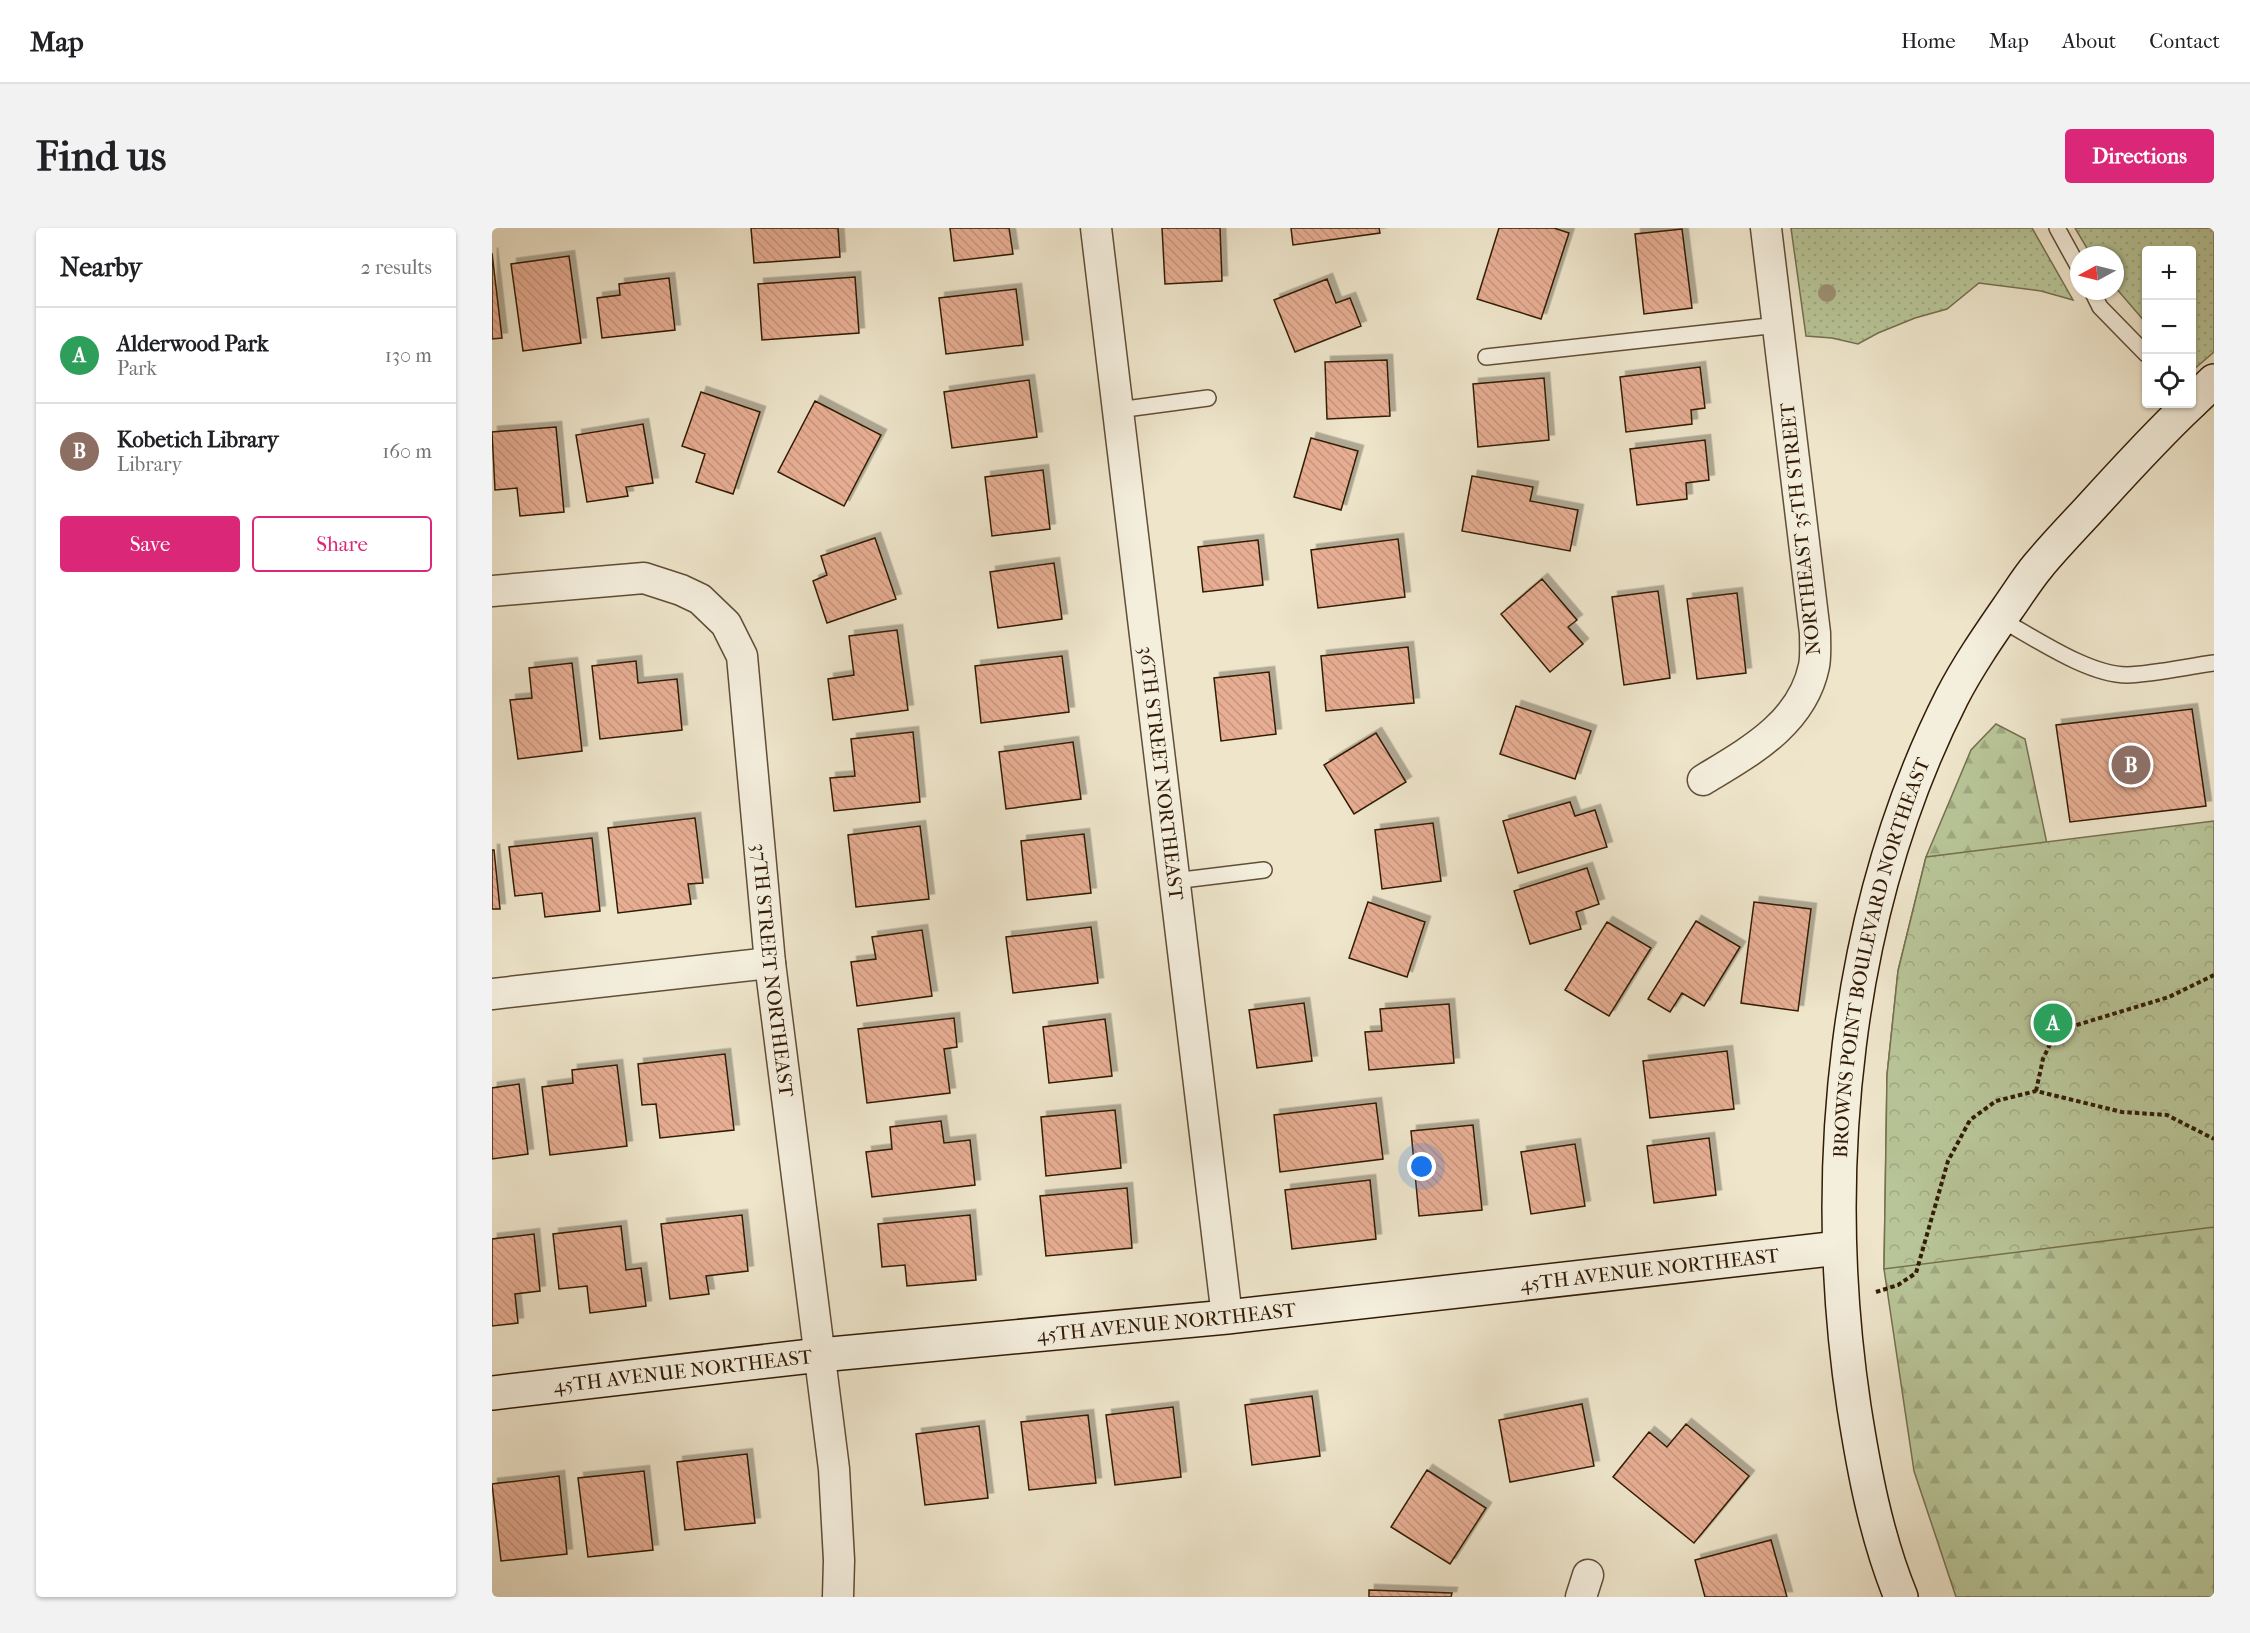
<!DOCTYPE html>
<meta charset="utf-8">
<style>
:root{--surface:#fff;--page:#f2f2f2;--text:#202124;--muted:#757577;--line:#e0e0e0;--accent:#db2777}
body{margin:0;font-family:"IM FELL French Canon",serif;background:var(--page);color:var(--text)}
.controls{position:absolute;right:18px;top:18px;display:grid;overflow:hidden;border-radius:6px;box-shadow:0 2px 4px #0004}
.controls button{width:54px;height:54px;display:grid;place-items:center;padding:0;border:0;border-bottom:2px solid var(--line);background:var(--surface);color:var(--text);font:30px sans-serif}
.compass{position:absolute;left:1578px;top:18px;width:54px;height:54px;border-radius:50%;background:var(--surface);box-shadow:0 2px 4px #0004;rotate:263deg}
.you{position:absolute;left:930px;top:939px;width:21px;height:21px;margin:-15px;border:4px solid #fff;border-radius:50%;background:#1a73e8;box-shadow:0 0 0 9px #1a73e833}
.badge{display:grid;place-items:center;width:39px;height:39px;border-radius:50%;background:var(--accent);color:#fff;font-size:20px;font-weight:700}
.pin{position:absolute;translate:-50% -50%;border:3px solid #fff;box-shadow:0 2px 6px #0006}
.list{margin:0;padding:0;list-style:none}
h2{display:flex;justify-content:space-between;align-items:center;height:78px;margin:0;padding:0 24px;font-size:26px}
h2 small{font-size:20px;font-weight:400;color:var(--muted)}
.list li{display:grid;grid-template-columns:39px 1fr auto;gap:18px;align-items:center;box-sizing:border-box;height:96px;padding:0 24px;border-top:2px solid var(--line)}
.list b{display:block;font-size:22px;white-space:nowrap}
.list p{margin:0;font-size:20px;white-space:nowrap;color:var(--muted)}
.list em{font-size:20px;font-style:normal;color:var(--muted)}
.actions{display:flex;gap:12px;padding:18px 24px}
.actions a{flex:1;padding:14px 0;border:2px solid var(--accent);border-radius:6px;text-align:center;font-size:21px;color:var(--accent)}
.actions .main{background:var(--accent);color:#fff}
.icon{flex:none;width:33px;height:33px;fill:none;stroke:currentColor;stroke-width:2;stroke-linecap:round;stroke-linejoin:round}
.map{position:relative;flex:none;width:1722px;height:1369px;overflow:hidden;border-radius:6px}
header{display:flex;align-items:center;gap:36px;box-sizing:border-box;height:84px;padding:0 30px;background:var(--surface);border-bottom:2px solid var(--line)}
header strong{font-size:28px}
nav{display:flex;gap:33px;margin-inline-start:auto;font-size:21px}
.intro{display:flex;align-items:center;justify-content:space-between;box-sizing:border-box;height:144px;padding:0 36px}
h1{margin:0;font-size:42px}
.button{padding:15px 27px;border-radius:6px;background:var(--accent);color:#fff;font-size:21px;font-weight:700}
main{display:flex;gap:36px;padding:0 36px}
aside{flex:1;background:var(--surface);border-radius:6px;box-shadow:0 2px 4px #0004}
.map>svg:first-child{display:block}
.grass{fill:url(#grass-dots);stroke:#75704e;stroke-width:1.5}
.forest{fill:url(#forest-firs);stroke:#75704e;stroke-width:1.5}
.park{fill:url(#park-crowns);stroke:#75704e;stroke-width:1.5}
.building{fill:url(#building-back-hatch);stroke:#321c05;stroke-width:1.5;filter:url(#shadow)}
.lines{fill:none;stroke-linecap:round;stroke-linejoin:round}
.lane-casing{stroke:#614e36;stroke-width:18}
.street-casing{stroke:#614e36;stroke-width:33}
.secondary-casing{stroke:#321c05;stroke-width:36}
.path{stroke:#321c05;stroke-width:4;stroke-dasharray:4.5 3;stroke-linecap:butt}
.lane{stroke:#f4eedd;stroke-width:15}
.street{stroke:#f4eedd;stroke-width:30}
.secondary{stroke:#f4eedd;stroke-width:33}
.tree{fill:#9d9276}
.labels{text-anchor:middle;stroke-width:4.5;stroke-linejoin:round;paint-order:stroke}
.street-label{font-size:20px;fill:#321c05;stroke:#f4eedd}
</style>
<header>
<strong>Map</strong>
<nav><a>Home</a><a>Map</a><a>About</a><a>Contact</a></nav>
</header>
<div class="intro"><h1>Find us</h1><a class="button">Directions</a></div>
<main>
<aside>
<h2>Nearby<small>2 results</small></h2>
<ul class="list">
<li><span class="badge" style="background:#2e9e5b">A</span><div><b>Alderwood Park</b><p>Park</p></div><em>130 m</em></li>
<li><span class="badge" style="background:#8d6e63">B</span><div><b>Kobetich Library</b><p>Library</p></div><em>160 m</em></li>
</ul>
<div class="actions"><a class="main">Save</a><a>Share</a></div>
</aside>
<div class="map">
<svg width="1722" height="1369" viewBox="0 0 1722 1369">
<defs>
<pattern id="grass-dots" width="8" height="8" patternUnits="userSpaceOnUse" patternTransform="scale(1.5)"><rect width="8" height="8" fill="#b8c598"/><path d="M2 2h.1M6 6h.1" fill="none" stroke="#9fa982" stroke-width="1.8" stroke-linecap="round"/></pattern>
<pattern id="forest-firs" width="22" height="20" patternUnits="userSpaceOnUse" patternTransform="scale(1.5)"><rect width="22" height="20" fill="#b8c598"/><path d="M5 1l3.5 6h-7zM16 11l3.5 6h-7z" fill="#9fa982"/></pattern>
<pattern id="park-crowns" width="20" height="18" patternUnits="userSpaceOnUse" patternTransform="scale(1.5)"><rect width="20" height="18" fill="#b8c598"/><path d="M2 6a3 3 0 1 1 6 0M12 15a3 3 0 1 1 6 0" fill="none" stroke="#9fa982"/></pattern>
<pattern id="building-back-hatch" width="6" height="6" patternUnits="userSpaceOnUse" patternTransform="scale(1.5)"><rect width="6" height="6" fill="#e7ae94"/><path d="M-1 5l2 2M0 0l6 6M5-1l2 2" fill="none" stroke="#c7957e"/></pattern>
<filter id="shadow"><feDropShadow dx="5.5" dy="-5.5" stdDeviation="0" flood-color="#0004"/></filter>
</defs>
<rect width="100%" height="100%" fill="#eee5cb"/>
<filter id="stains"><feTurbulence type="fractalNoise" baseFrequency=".00333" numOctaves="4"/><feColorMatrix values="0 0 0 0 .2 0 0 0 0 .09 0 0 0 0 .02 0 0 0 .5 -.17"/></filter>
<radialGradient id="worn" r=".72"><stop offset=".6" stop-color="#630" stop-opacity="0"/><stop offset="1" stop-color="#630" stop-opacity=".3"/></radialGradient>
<path class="grass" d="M1299 0H1540L1581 72 1549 63 1487 55 1455 81 1423 90 1386 105 1366 116 1340 110 1314 108Z
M1583 0H1722V124L1701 142 1700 141V22H1654V95L1623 59V27H1599Z"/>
<path class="forest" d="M1504 496 1533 511 1563 654 1722 706V1369H1464L1422 1243 1392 1041 1395 847 1406 743 1434 629 1479 522Z"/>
<path class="park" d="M1722 593V999L1392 1041 1395 847 1406 743 1434 629Z"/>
<path class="building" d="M259 0H346L348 29 262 35Z
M458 0H517L521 26 462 33Z
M670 0H728L730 53 673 56Z
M799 0H887L888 5 801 17Z
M1007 0H1062L1077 5 1049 91 985 71Z
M1190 1 1200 80 1152 86 1143 6Z
M0 25 10 110 0 111Z
M77 28 89 115 31 123 19 36Z
M363 49 367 105 270 112 266 56Z
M177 50 183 102 110 110 105 70 128 67 127 56Z
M835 51 844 75 858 70 869 98 803 124 782 72Z
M524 61 531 117 454 126 447 70Z
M895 132 898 188 835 191 833 134Z
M1208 139 1213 180 1199 182 1200 196 1134 204 1128 149Z
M1052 150 1057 212 986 219 981 156Z
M537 152 545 209 460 220 452 164Z
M209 164 268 184 241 266 204 254 213 226 190 218Z
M323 173 389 207 352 278 286 244Z
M151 196 161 255 134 259 136 268 95 274 84 207Z
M64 199 72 284 28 288 25 260 3 262 0 204Z
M819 210 866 223 849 282 802 269Z
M1213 212 1217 252 1194 255 1195 271 1145 277 1138 221Z
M551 242 558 301 500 308 493 249Z
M980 248 1041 259 1038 273 1086 282 1078 323 970 303Z
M383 310 404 371 335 395 321 353 335 347 329 328Z
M906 311 913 369 826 380 819 322Z
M766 312 771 357 711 364 706 319Z
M562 335 570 391 506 400 498 344Z
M1050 351 1085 392 1076 399 1091 416 1058 444 1009 386Z
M1166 363 1178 450 1132 457 1120 369Z
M1245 365 1254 445 1205 451 1195 371Z
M405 402 416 482 341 492 336 451 362 447 357 408Z
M916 419 922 475 834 483 829 428Z
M570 428 577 484 489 495 483 438Z
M144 433 146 455 185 451 190 502 108 511 100 438Z
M80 435 90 523 26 531 18 472 40 470 37 440Z
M777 444 784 506 729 513 722 450Z
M1024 478 1099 503 1083 551 1008 526Z
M1700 481 1714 578 1578 594 1564 497Z
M421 504 428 574 342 583 338 550 363 548 359 511Z
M884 505 914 554 862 586 832 537Z
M581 514 589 571 514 581 507 524Z
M1078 574 1083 588 1103 582 1115 619 1026 645 1011 593Z
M203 590 211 655 196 656 199 676 126 685 116 600Z
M941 595 949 653 890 661 883 602Z
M428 598 437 671 364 679 356 607Z
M592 606 599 665 535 672 529 613Z
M100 610 108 683 53 689 50 665 23 668 17 619Z
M0 622H2L8 681H0Z
M1095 640 1107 676 1084 684 1089 701 1038 716 1022 663Z
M876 674 933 694 915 749 857 730Z
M1262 674 1319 681 1306 783 1249 775Z
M1204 693 1248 719 1212 778 1190 765 1178 784 1156 771Z
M1115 694 1159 720 1117 788 1073 762Z
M599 699 606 755 521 765 514 709Z
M430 702 440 768 365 778 359 734 384 731 380 709Z
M812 775 820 833 765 840 757 782Z
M957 776 962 835 877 842 873 804 890 803 888 781Z
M462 790 465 819 452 821 458 865 375 875 366 801Z
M613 791 620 848 557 855 551 799Z
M1235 823 1242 881 1158 890 1151 833Z
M233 826 242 902 168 910 164 876 150 877 146 836Z
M125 837 135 918 58 927 50 859 81 855 80 842Z
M27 856 36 926 0 931V860Z
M884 875 891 931 788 944 782 887Z
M623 882 629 940 554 948 549 889Z
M449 893 452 915 478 912 483 957 380 969 374 924 400 921 398 899Z
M981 897 990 982 927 988 919 903Z
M1217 910 1224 967 1162 975 1155 918Z
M1083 916 1093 978 1039 986 1029 924Z
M878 952 884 1011 800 1021 793 962Z
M635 960 640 1020 554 1028 548 968Z
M250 987 256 1043 214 1048 217 1066 178 1071 169 996Z
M478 987 484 1052 415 1058 413 1037 390 1039 386 996Z
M129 998 134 1042 149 1040 154 1078 98 1085 95 1058 67 1061 61 1006Z
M42 1006 48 1063 23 1066 26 1095 0 1098V1011Z
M820 1168 828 1228 760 1237 753 1177Z
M1090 1176 1102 1238 1018 1254 1007 1192Z
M681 1179 689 1249 623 1257 614 1187Z
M596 1187 604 1255 537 1262 529 1194Z
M1194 1196 1257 1248 1202 1315 1121 1249 1157 1204 1175 1219Z
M487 1198 496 1270 433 1277 424 1206Z
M255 1226 263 1295 193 1302 185 1234Z
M935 1242 994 1280 958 1336 899 1299Z
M152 1243 161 1322 96 1329 86 1250Z
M67 1248 75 1326 9 1333 0 1256Z
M1279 1312 1295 1369H1213L1203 1332Z
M877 1362 960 1365 959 1369H877Z"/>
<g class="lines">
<g class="lane-casing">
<path id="lane" d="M1565 0 1587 40
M1600 63 1608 79 1654 126
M994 129 1286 97
M626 182 716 170
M1508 391C1543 410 1596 447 1635 447 1663 446 1693 439 1722 435
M682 653 772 642"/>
</g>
<g class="street-casing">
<g id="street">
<path id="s1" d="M604 0 735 1089"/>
<path id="s2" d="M0 363 152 350 189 362 208 371 234 396 250 428 278 735 342 1241 347 1332 346 1369"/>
<path d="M1211 552C1257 524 1310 496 1322 438 1324 428 1323 416 1323 405L1274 0"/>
<path d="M0 766 278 735"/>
<path d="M1089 1369 1096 1347"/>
</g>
</g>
<g class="secondary-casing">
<g id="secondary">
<path d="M1700 174 1722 153"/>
<path id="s3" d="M0 1165 328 1127 735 1089 1347 1020"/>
<path id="s4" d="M1409 1369C1384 1308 1372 1243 1362 1179 1327 945 1352 682 1460 469 1476 438 1496 409 1516 380 1526 366 1535 351 1546 338 1564 316 1584 296 1603 275 1634 241 1665 207 1698 176"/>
</g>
</g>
<path class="path" d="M1544 863 1551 831 1559 814 1578 799 1677 769 1722 747
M1384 1064 1406 1057 1424 1045 1456 933 1478 892 1504 873 1544 863 1630 884 1675 887 1722 911"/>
<use href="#lane" class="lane"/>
<use href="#street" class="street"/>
<use href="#secondary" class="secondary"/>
</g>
<circle class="tree" cx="1335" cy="65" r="9"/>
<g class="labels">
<g class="street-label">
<text transform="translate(1308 301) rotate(-96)" y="7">NORTHEAST 35TH STREET</text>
<text dy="7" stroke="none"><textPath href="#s1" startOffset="549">36TH STREET NORTHEAST</textPath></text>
<text dy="7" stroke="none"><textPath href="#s4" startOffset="651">BROWNS POINT BOULEVARD NORTHEAST</textPath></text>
<text dy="7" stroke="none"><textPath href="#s2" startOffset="600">37TH STREET NORTHEAST</textPath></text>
<text dy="7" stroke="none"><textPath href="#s3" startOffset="1164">45TH AVENUE NORTHEAST</textPath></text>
<text dy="7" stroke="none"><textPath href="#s3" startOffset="678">45TH AVENUE NORTHEAST</textPath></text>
<text dy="7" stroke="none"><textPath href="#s3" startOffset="192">45TH AVENUE NORTHEAST</textPath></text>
</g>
</g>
<rect width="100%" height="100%" filter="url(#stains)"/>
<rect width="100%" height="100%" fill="url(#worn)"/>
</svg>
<div class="controls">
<button>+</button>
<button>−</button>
<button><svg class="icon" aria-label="locate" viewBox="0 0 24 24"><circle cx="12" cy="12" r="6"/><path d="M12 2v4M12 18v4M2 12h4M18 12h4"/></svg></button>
</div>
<svg class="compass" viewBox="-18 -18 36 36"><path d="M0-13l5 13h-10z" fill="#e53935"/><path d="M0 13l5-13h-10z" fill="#757577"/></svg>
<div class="you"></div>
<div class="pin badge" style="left:1561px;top:795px;background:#2e9e5b">A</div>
<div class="pin badge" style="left:1639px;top:537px;background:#8d6e63">B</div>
</div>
</main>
